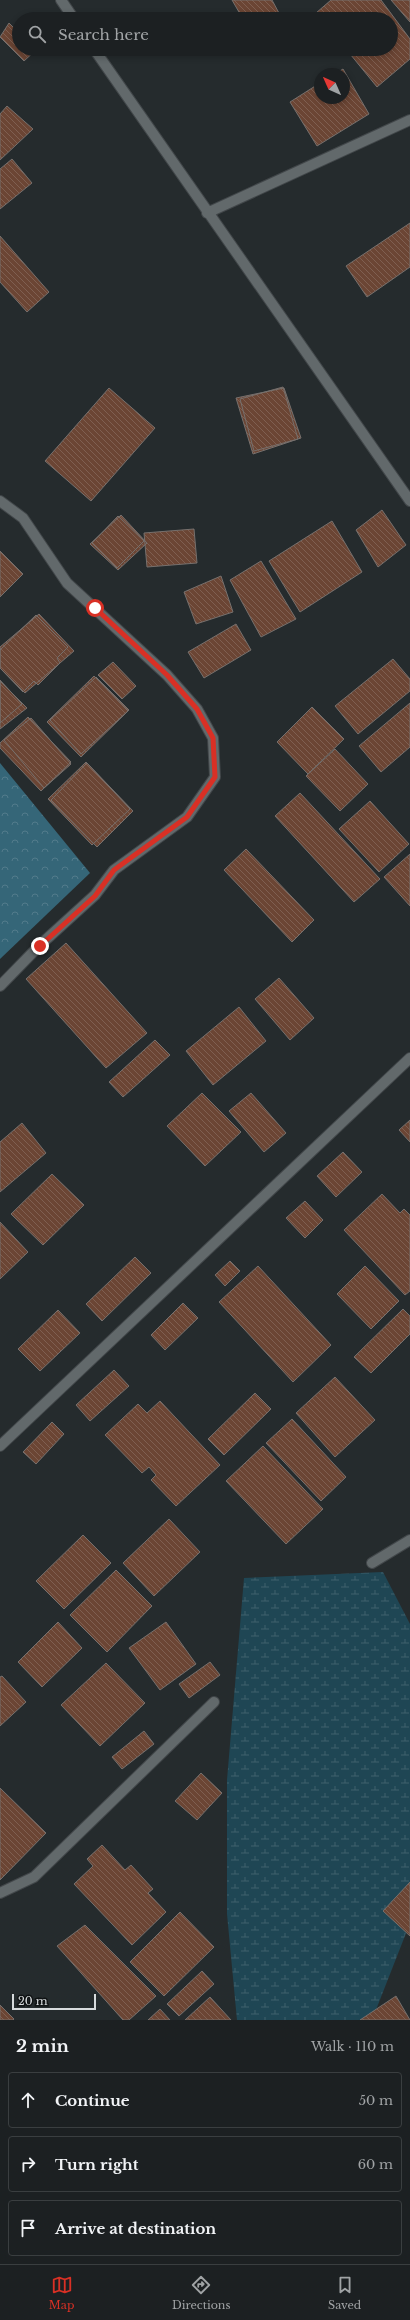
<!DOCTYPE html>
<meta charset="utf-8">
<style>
:root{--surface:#1c2022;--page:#292d2f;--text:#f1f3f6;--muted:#a0a3a5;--line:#3a3e40;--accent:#d93025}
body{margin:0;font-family:"Libre Baskerville",serif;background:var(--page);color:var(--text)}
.compass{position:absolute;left:314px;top:68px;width:36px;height:36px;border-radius:50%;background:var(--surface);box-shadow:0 2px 6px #0003;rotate:315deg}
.scale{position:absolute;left:12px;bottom:10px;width:84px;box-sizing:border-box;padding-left:4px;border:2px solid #d7dbdd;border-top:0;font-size:11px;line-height:14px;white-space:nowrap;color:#d7dbdd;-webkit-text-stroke:3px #101314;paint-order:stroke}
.stop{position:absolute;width:12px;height:12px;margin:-9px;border:3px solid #d93025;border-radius:50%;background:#fff}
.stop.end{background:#d93025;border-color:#fff;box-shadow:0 1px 4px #0008}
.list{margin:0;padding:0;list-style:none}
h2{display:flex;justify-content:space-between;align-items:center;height:52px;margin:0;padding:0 16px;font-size:17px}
h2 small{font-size:13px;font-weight:400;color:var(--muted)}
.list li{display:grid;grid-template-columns:26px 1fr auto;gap:12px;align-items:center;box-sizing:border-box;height:56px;margin:0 8px 8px;padding:0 8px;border:1px solid var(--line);border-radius:4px}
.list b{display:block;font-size:15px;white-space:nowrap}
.list em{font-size:13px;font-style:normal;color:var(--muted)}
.icon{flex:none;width:22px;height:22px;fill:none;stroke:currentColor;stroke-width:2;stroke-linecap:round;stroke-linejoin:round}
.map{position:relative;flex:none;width:410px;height:2020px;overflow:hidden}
.search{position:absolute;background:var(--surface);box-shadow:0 2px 6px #0003;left:12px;right:12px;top:12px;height:44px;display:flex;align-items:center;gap:10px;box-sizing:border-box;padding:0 14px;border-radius:22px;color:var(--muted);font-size:15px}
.sheet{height:244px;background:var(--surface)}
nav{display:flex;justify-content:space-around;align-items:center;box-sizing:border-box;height:56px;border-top:1px solid var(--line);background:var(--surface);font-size:11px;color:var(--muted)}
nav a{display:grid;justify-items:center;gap:2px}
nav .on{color:var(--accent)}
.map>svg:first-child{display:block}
.forest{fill:url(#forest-crowns)}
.wetland{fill:url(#wetland-marsh)}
.building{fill:url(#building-back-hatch);stroke:#76706d}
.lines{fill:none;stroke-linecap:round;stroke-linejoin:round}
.minor-casing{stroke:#42474a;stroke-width:12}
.minor{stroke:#62696b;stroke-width:10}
.route{stroke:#d93025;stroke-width:5}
</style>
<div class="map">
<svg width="410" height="2020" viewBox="0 0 410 2020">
<defs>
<pattern id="forest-crowns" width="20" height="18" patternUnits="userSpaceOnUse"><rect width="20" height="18" fill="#356678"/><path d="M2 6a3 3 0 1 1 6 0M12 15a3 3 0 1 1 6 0" fill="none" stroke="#527b8b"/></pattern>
<pattern id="wetland-marsh" width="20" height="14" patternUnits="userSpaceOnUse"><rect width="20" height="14" fill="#1f4654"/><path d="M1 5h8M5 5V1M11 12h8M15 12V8" fill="none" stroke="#3f606c"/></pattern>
<pattern id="building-back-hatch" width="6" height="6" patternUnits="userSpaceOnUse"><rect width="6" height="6" fill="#6b4534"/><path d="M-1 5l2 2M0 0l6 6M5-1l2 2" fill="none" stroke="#7f5f51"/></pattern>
</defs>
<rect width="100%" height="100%" fill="#252b2d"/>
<path class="forest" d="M0 763 90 873 0 959Z"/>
<path class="wetland" d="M383 1572 410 1624V1923L372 2020H237L227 1914V1780L244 1578Z"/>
<path class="building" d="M232 0H272L280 15 272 19H243Z
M331 0H381L410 39V59L377 87 346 49H391V19H321L316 13Z
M391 0H410V22Z
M9 23 19 33V49L36 50 24 61 0 37Z
M343 69 369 114 317 146 290 102 320 83V98H344V74H335Z
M7 106 33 129 0 160V114Z
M12 159 32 183 0 209V169Z
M410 223V267L367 297 346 266Z
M0 236 49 292 27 312 0 282Z
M283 387 298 439 254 451 240 399Z
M109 388 155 428 91 501 45 461Z
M284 388 301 438 253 454 236 398Z
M382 510 406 545 378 567 356 530Z
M121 515 147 543 118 570 90 544Z
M118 516 144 541 117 568 92 543Z
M332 521 362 572 300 612 269 561Z
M194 529 197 563 147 567 144 533Z
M0 551 23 574 0 597Z
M261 561 296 619 261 637 230 580Z
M221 576 233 612 196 624 184 592Z
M39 614 74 651 25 693 0 668V647Z
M36 615 68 647 57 658 60 663 38 685 34 681 23 692 0 668V650Z
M236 624 251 650 204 678 188 652Z
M393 659 410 679V691L358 734 335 706Z
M113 662 136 686 122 699 98 675Z
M94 676 128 711 81 757 47 722Z
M96 677 129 710 81 754 50 720Z
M0 680 22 704 0 723Z
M0 681 27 708 0 729Z
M410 703V747L381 772 359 746Z
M312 707 344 739 308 774 277 742Z
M28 717 71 762 41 791 0 748V743Z
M31 718 71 764 44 788 4 740Z
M335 749 368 784 340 811 306 776Z
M86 762 130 809 92 845 48 799Z
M87 763 133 811 97 847 51 800Z
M300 793 380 879 354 902 275 816Z
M370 801 409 844 379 872 339 829Z
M246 849 314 920 292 942 224 870Z
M410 854V906L384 877Z
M66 943 147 1033 106 1068 26 979Z
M279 978 314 1018 290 1040 255 999Z
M239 1007 266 1041 213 1085 186 1051Z
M155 1040 170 1055 123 1097 109 1082Z
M202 1093 241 1132 205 1166 167 1126Z
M251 1093 286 1133 264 1152 229 1111Z
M410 1120V1142L399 1130Z
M22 1123 46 1153 0 1192V1142Z
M343 1152 362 1172 336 1197 317 1176Z
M52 1174 84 1205 43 1245 11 1214Z
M382 1194 400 1213 404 1209 410 1215V1291L405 1295 344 1230Z
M305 1201 323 1220 305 1238 286 1218Z
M0 1222 28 1252 0 1279Z
M135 1257 151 1273 102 1321 86 1304Z
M230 1261 240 1271 225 1286 215 1275Z
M258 1266 331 1345 293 1382 219 1302Z
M365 1266 399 1301 371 1329 337 1294Z
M183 1303 198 1318 165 1350 151 1335Z
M403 1309 410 1316V1334L371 1373 354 1357Z
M58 1310 80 1333 40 1371 18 1349Z
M114 1370 129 1386 90 1421 76 1405Z
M335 1377 375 1420 335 1457 296 1413Z
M255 1393 271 1409 224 1455 208 1439Z
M160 1401 220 1465 176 1506 151 1480 156 1475 149 1467 142 1473 105 1435 138 1404 147 1413Z
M292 1419 346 1477 321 1501 266 1443Z
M52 1422 64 1434 36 1464 23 1452Z
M263 1446 323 1509 286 1544 226 1481Z
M169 1519 200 1552 154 1596 123 1563Z
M83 1535 111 1563 64 1609 36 1581Z
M116 1570 152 1606 107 1652 70 1615Z
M58 1622 82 1648 42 1687 18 1662Z
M166 1622 196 1664 160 1690 129 1648Z
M210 1662 220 1675 189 1698 179 1684Z
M106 1663 145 1703 100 1746 61 1705Z
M2 1676 26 1702 0 1726V1677Z
M144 1731 154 1744 122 1769 112 1757Z
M201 1773 222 1793 197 1820 175 1801Z
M0 1788 46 1833 0 1880Z
M102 1845 125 1870 131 1865 153 1889 148 1893 166 1912 132 1945 74 1884 93 1866 87 1859Z
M410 1882V1936L383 1911Z
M180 1912 214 1947 164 1996 130 1962Z
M85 1925 156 1996 129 2020H123L57 1946Z
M202 1971 214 1984 179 2016 167 2004Z
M396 1996 410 2020H360Z
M210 1997 231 2020H185Z
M0 2005 14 2019 13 2020H0Z
M160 2009 170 2020H148Z"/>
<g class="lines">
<g class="minor-casing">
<path id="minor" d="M61 0 74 19
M94 49 410 501
M207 213 410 120
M0 501 23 518 67 583 167 675 197 709 213 738 215 777 187 817 114 870 95 895 40 945 0 986
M0 1446 410 1058
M372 1563 410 1540
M0 1893 34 1877 214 1702"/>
</g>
<use href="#minor" class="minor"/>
</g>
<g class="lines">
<path class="route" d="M40 946 95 896 114 870 187 817 215 777 213 738 197 709 167 675 95 608"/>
</g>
</svg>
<svg class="compass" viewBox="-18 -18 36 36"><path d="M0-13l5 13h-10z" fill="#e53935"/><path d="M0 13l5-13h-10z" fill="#a0a3a5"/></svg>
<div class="scale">20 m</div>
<div class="stop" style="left:95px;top:608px"></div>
<div class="stop end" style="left:40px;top:946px"></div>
<div class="search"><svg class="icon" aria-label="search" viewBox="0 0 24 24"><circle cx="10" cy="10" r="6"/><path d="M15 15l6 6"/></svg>Search here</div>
</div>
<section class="sheet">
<h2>2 min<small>Walk · 110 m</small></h2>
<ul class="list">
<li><svg class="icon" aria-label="ahead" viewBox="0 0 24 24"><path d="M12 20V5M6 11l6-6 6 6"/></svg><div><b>Continue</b></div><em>50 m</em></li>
<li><svg class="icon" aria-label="right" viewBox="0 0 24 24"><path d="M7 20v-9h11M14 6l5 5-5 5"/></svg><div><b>Turn right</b></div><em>60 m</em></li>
<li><svg class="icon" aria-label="arrive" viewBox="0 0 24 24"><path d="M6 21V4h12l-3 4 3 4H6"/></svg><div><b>Arrive at destination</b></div></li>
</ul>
</section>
<nav>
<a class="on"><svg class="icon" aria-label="map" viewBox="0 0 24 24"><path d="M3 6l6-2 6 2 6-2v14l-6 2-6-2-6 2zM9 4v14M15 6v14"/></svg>Map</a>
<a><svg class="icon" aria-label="directions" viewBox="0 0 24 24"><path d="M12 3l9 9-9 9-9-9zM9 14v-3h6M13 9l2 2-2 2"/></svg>Directions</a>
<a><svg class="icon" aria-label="saved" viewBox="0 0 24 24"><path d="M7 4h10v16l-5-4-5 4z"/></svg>Saved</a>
</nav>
